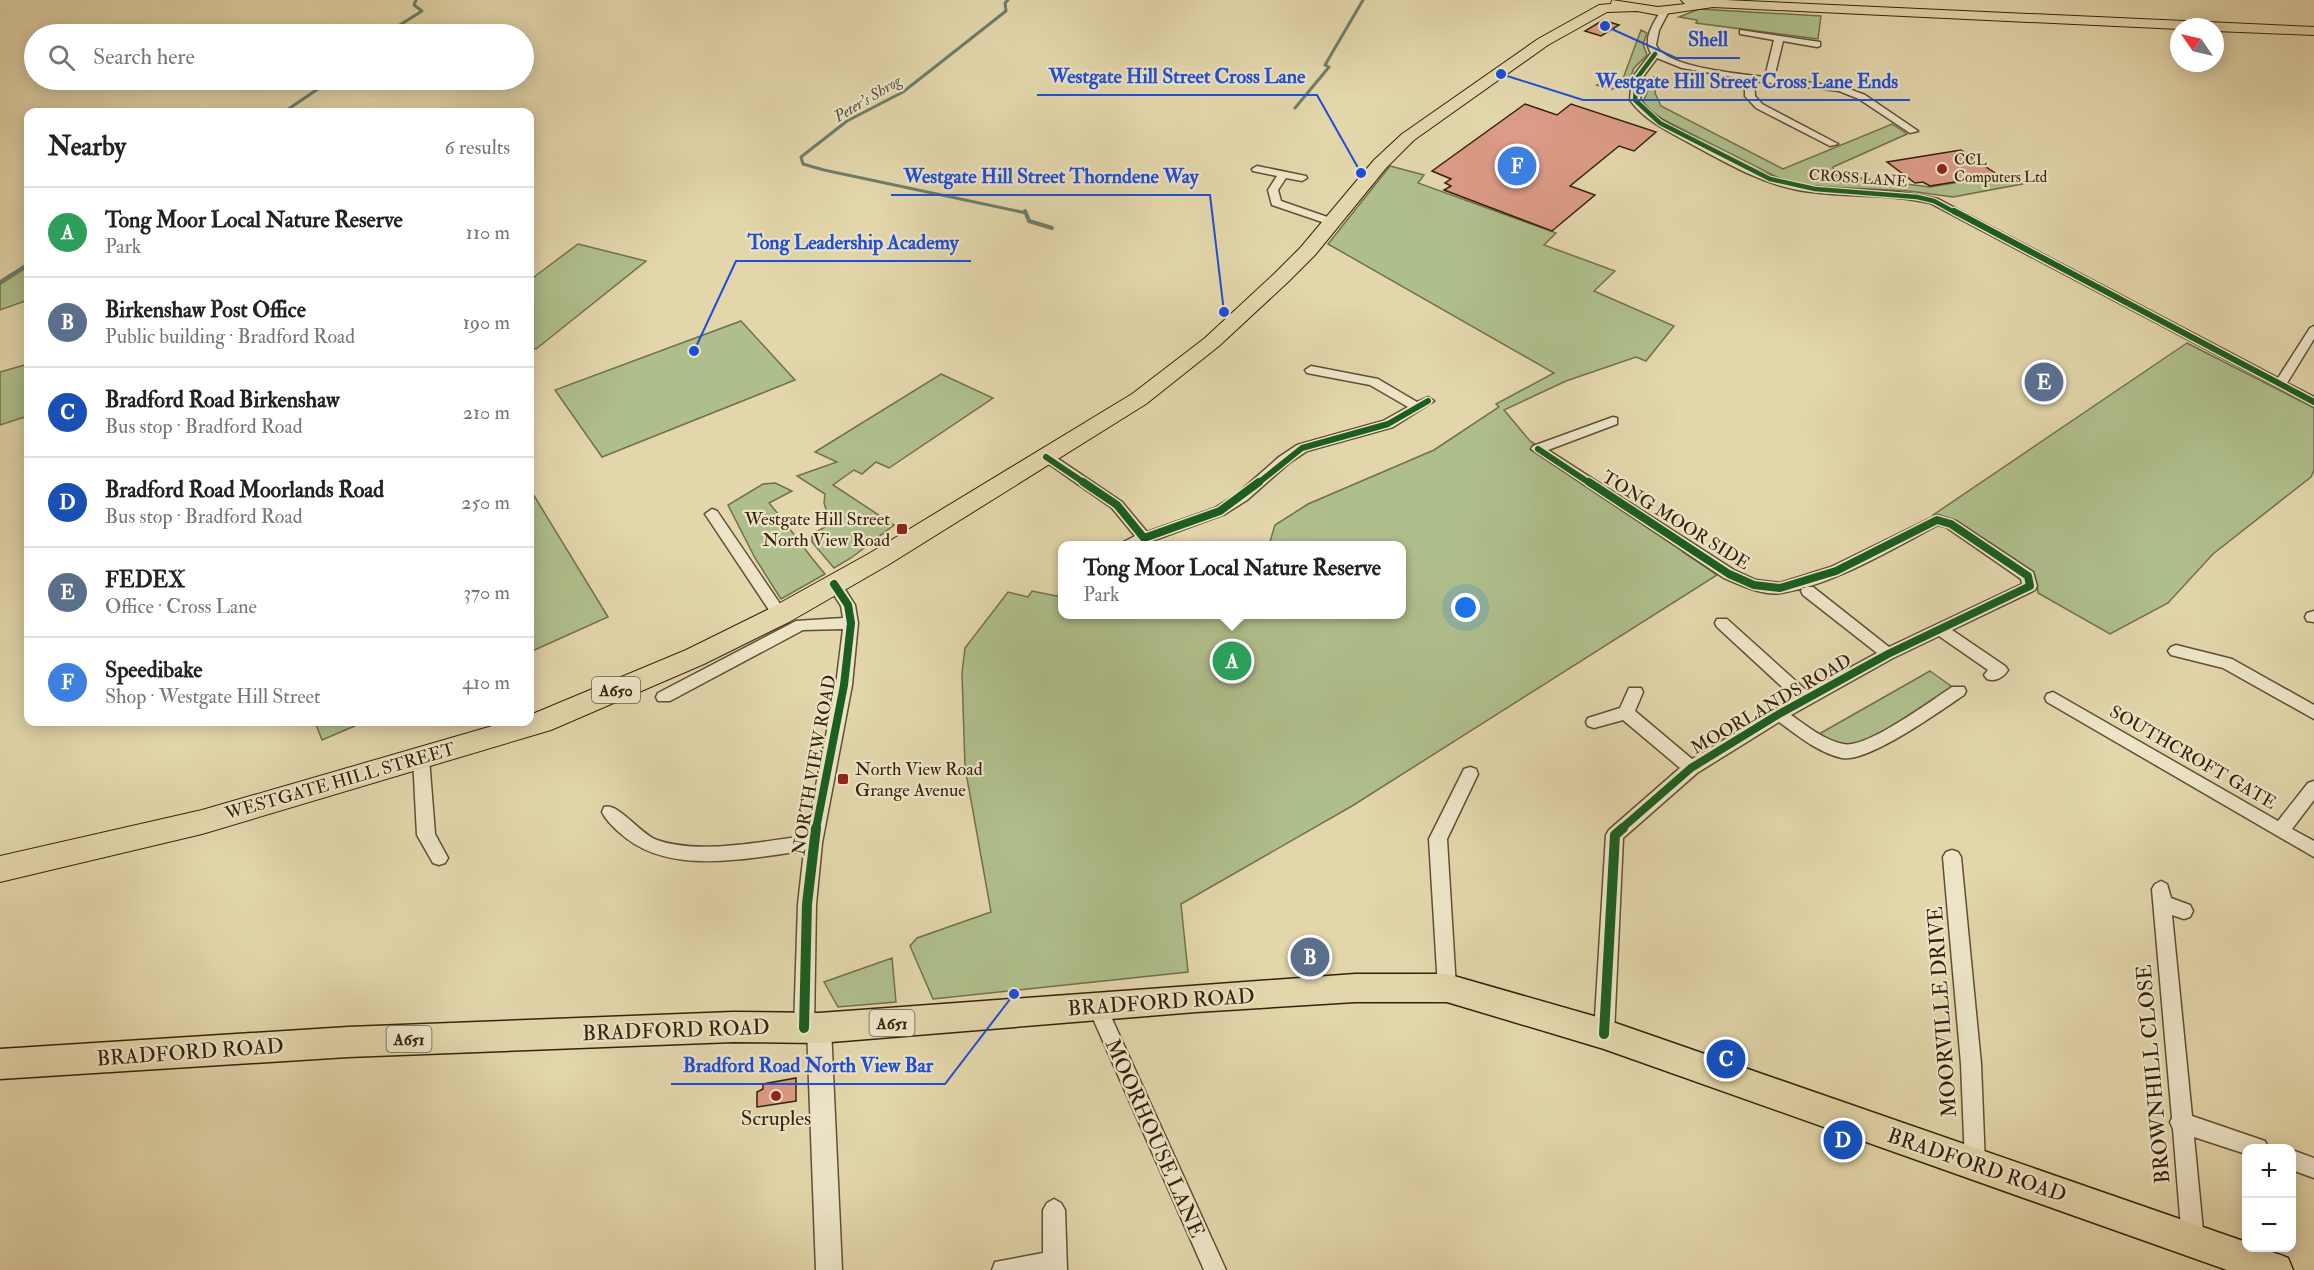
<!DOCTYPE html>
<meta charset="utf-8">
<style>
:root{--surface:#fff;--page:#f2f2f2;--text:#222;--muted:#767676;--line:#e0e0e0;--accent:#d93025}
body{margin:0;font-family:"IM FELL Double Pica",serif;background:var(--page);color:var(--text)}
.controls{position:absolute;right:18px;bottom:18px;display:grid;overflow:hidden;border-radius:12px;box-shadow:0 3px 15px #0003}
.controls button{width:54px;height:54px;display:grid;place-items:center;padding:0;border:0;border-bottom:2px solid var(--line);background:var(--surface);color:var(--text);font:30px sans-serif}
.compass{position:absolute;left:2170px;top:18px;width:54px;height:54px;border-radius:50%;background:var(--surface);box-shadow:0 3px 15px #0003;rotate:304deg}
.you{position:absolute;left:1466px;top:608px;width:21px;height:21px;margin:-15px;border:4px solid #fff;border-radius:50%;background:#1a73e8;box-shadow:0 0 0 9px #1a73e833}
.badge{display:grid;place-items:center;width:39px;height:39px;border-radius:50%;background:var(--accent);color:#fff;font-size:20px;font-weight:700}
.pin{position:absolute;translate:-50% -50%;border:3px solid #fff;box-shadow:0 2px 6px #0006}
.popup{position:absolute;left:1058px;top:541px;width:348px;height:78px;box-sizing:border-box;display:grid;place-content:center;border-radius:12px;background:var(--surface);filter:drop-shadow(0 2px 4px #0005);font-size:20px;white-space:nowrap;color:var(--muted)}
.popup b{font-size:22px;color:var(--text)}
.popup::after{content:'';position:absolute;left:50%;top:100%;margin-left:-12px;border:12px solid transparent;border-top-color:var(--surface)}
.list{margin:0;padding:0;list-style:none}
h2{display:flex;justify-content:space-between;align-items:center;height:78px;margin:0;padding:0 24px;font-size:26px}
h2 small{font-size:20px;font-weight:400;color:var(--muted)}
.list li{display:grid;grid-template-columns:39px 1fr auto;gap:18px;align-items:center;box-sizing:border-box;height:90px;padding:0 24px;border-top:2px solid var(--line)}
.list b{display:block;font-size:22px;white-space:nowrap}
.list p{margin:0;font-size:20px;white-space:nowrap;color:var(--muted)}
.list em{font-size:20px;font-style:normal;color:var(--muted)}
.icon{flex:none;width:33px;height:33px;fill:none;stroke:currentColor;stroke-width:2;stroke-linecap:round;stroke-linejoin:round}
.map{position:relative;flex:none;width:2314px;height:1270px;overflow:hidden}
.search{position:absolute;background:var(--surface);box-shadow:0 3px 15px #0003;left:24px;top:24px;width:510px;height:66px;display:flex;align-items:center;gap:15px;box-sizing:border-box;padding:0 21px;border-radius:33px;color:var(--muted);font-size:22px}
.panel{position:absolute;background:var(--surface);box-shadow:0 3px 15px #0003;left:24px;top:108px;width:510px;height:618px;border-radius:12px}
.map>svg:first-child{display:block}
.green{fill:#afbf8c;stroke:#72704c;stroke-width:1.5}
.lines{fill:none;stroke-linecap:round;stroke-linejoin:round}
.stream-far1{stroke:#6e7d69;stroke-width:3}
.stream{stroke:#6e7d69;stroke-width:4}
.building{fill:#db9b86;stroke:#34220c;stroke-width:1.5}
.minor-casing{stroke:#604f34;stroke-width:3}
.tertiary-casing{stroke:#604f34;stroke-width:3}
.primary-casing{stroke:#34220c;stroke-width:3}
.trunk-casing{stroke:#34220c;stroke-width:2}
.minor{fill:#ede4c8;fill-rule:evenodd}
.tertiary{fill:#ede4c8;fill-rule:evenodd}
.primary{fill:#e3d6ab;fill-rule:evenodd}
.trunk{fill:#e3d6ab;fill-rule:evenodd}
.cycleway-far3-casing{stroke:#ede4c8;stroke-width:7}
.cycleway-far2-casing{stroke:#ede4c8;stroke-width:9}
.cycleway-far1-casing{stroke:#ede4c8;stroke-width:11}
.cycleway-casing{stroke:#ede4c8;stroke-width:14}
.cycleway-far3{stroke:#1b5e20;stroke-width:4.5}
.cycleway-far2{stroke:#1b5e20;stroke-width:6}
.cycleway-far1{stroke:#1b5e20;stroke-width:8}
.cycleway{stroke:#1b5e20;stroke-width:10}
.poi-dot{fill:#8f2418;stroke:#ede4c8;stroke-width:2}
.labels{text-anchor:middle;stroke-width:4.5;stroke-linejoin:round;paint-order:stroke}
.far-poi-label{font-size:15px;fill:#34220c;stroke:#ede4c8;text-anchor:start}
.far-street-label{font-size:15px;fill:#34220c;stroke:#ede4c8}
.far-water-label{font-size:16px;font-style:italic;fill:#514f3a;stroke:#ede4c8}
.shield{fill:#ede4c8;stroke:#6c5c44;stroke-width:1.5}
.shield-label{font-size:16px;font-weight:bold;fill:#34220c}
.poi-label{font-size:18px;fill:#34220c;stroke:#ede4c8;text-anchor:end}
.street-label{font-size:18px;fill:#34220c;stroke:#ede4c8}
.near-street-label{font-size:21px;fill:#34220c;stroke:#ede4c8}
.near-poi-label{font-size:21px;fill:#34220c;stroke:#ede4c8}
.leader{fill:none;stroke:#1d4ed8;stroke-width:2}
.callout-dot{fill:#1d4ed8;stroke:#ede4c8;stroke-width:2}
.callout-label{font-size:20px;text-anchor:middle;font-weight:bold;fill:#1d4ed8;stroke:#ede4c8;stroke-width:4.5;stroke-linejoin:round;paint-order:stroke}
</style>
<div class="map">
<svg width="2314" height="1270" viewBox="0 0 2314 1270">
<rect width="100%" height="100%" fill="#e3d6ab"/>
<filter id="stains"><feTurbulence type="fractalNoise" baseFrequency=".00333" numOctaves="4"/><feColorMatrix values="0 0 0 0 .2 0 0 0 0 .09 0 0 0 0 .02 0 0 0 .5 -.17"/></filter>
<radialGradient id="worn" r=".72"><stop offset=".6" stop-color="#630" stop-opacity="0"/><stop offset="1" stop-color="#630" stop-opacity=".3"/></radialGradient>
<path class="green" d="M1699 9 1821 16 1818 39 1696 23 1697 20 1679 17Z
M1641 30 1647 33 1643 44 1647 55 1634 68 1627 85 1612 89 1596 85 1621 84Z
M1654 77 1657 78 1655 93 1661 106 1783 169 1892 124 1907 134 1833 167 1835 175 1930 187 2007 174 2022 184 1953 197 1909 191 1811 186 1785 181 1654 115 1643 102Z
M1390 166 1424 175 1418 183 1556 233 1544 245 1615 271 1594 291 1674 326 1646 361 1636 357 1566 381 1504 410 1530 441 1694 545 1683 552 1717 575 1352 806 1181 904 1188 972 933 999 910 946 917 938 991 912 965 767 962 673 965 648 1008 592 1028 597 1032 591 1062 597V614H1402V546L1269 545 1275 525 1308 504 1434 450 1499 407 1496 404 1554 373 1328 244Z
M578 244 646 261 536 349 530 347V280Z
M28 263V300L0 310V281Z
M741 321 795 380 602 457 555 390Z
M2187 343 2314 408V470L2311 477 2213 554 2168 603 2110 634 2038 593C2038 589 2037 583 2036 580 2027 561 1953 521 1933 515Z
M28 364V416L0 425V372Z
M941 374 993 398 889 468 876 462 862 474 854 470 833 485 894 525 851 558 834 568 812 542V534L831 524 824 503 825 494 797 476 837 462 815 452Z
M775 483 792 491 769 503C789 526 805 551 825 574L781 599 755 558 728 505 763 484Z
M533 494 608 617 530 652V495Z
M1930 671 1958 691 1881 741 1845 752 1812 738Z
M315 722H364L322 740Z
M892 958 896 1002 838 1007 824 982Z"/>
<g class="lines">
<path class="stream-far1" d="M1008 0 1005 3 1006 11 903 92 847 121 801 157 803 164 824 170 1026 213
M392 34 395 28 422 11 414 5 416 0
M1295 108 1329 67 1325 65 1363 0
M284 112 331 80"/>
<path class="stream" d="M1025 211 1029 221 1052 228
M0 283 28 265"/>
</g>
<path class="building" d="M1603 20 1619 25 1601 36 1585 31Z
M1525 104 1557 115 1571 104 1656 132 1634 151 1619 146 1570 186 1595 195 1552 231 1444 190 1451 186 1445 183 1451 179 1432 171Z
M1961 150 1998 175 1930 186 1923 182 1915 183 1887 162Z
M796 1078V1101L757 1107V1092L763 1089V1084Z"/>
<g class="lines">
<g class="minor-casing">
<path id="minor" d="M1662 9 1669 11 1659 30 1656 45C1665 68 1743 74 1765 77L1774 40 1740 34V30L1820 42V46L1817 47 1783 41 1774 78 1844 87 1865 95 1918 131 1910 133 1859 99 1839 91 1754 81 1755 96 1762 104 1838 144 1830 146 1756 108 1745 96V79L1682 68 1657 58 1642 78 1640 100C1655 120 1679 129 1700 141 1731 157 1762 176 1796 184 1843 193 1891 187 1938 199L2278 378 2310 328 2314 326V339L2287 383 2314 397V406L1930 203C1887 193 1842 198 1798 190 1760 183 1727 163 1693 145 1670 132 1646 122 1630 100L1632 78 1651 53C1642 39 1654 22 1662 9Z
M1257 166 1306 176 1307 178 1302 181 1286 178 1278 190 1281 201 1336 220V224H1328L1272 205 1268 190 1277 176 1253 171 1252 169Z
M1311 366 1378 379 1417 402 1428 397 1434 401 1393 427 1307 451 1289 463 1247 500 1225 514 1138 546H1116L1135 536 1112 508 1039 457 1041 454H1051L1122 502 1147 532 1215 508 1237 494 1279 457 1297 445 1383 421 1408 407 1370 385 1307 373 1305 370Z
M1613 417 1617 418V424L1548 450 1734 570 1756 580 1780 583 1831 567 1937 515 1956 521 2033 572 2037 586 2035 590 1952 630 2005 666 2008 670C2003 678 1995 682 1987 679L1984 675 1988 670 1939 636 1893 658 1791 715C1807 726 1824 740 1843 744 1865 750 1932 700 1952 687H1964L1966 691 1964 695C1940 711 1868 763 1842 758 1819 753 1798 736 1779 722L1697 773 1623 838 1614 1034 1611 1041 1604 1043 1597 1041 1594 1034 1606 835 1609 830 1680 768 1623 720 1594 728 1588 726 1586 722 1588 718 1620 708 1629 688H1641L1643 692 1635 711 1692 759 1794 698 1717 627 1715 623 1717 619H1727L1807 691 1877 653 1803 595 1801 591 1803 587H1813L1889 647 2022 584 2021 579 1946 527 1938 525C1892 549 1833 585 1781 593 1762 596 1741 585 1724 578L1531 449 1533 446Z
M712 509 717 511 785 611 787 615 785 619H775L705 514Z
M834 579 839 580 855 605 858 623 852 685 822 843 816 904 814 1028 811 1034 804 1037 797 1034 794 1028 798 904 804 851C745 858 668 877 620 833 613 827 606 820 602 812L604 807C618 802 640 834 657 840 699 855 762 841 806 836L836 685 843 629 803 630 670 701H658L656 697 658 693 796 621 843 618 841 606 827 584Z
M2314 611V622L2307 621 2305 617 2307 613Z
M2176 645 2232 659 2314 705V719L2223 668 2171 655 2168 651 2171 647Z
M2053 692 2278 821 2308 783 2314 781V800L2292 829 2314 841V857L2047 702 2045 698 2047 694Z
M421 751 427 753 429 758 435 834 448 858 445 863 439 865 433 863 417 835 413 758 415 753Z
M1470 767 1476 769 1478 774 1447 839 1456 988 1454 994 1447 997 1440 994 1438 988 1429 839 1464 769Z
M1952 850 1958 852 1961 857 1981 1064 1985 1164 1982 1171 1975 1174 1968 1171 1965 1164 1961 1064 1943 857 1946 852Z
M2161 881 2167 884 2171 898 2190 905 2193 911 2190 917 2184 919 2172 915 2192 1116 2265 1141 2268 1148H2246V1154L2194 1137 2204 1241 2201 1249 2193 1252 2185 1249 2182 1241 2173 1129 2170 1122 2172 1118 2152 889 2155 884Z
M1096 996 1103 999 1226 1270H1204L1087 1005 1089 999Z
M2292 1150 2314 1158V1178L2292 1170Z
M1054 1199 1061 1203 1065 1210 1067 1270H992L995 1262 1043 1253V1210L1047 1203Z"/>
</g>
<g class="tertiary-casing">
<path id="tertiary" d="M819 1017 827 1020 831 1028 842 1270H816L807 1028 811 1020Z"/>
</g>
<g class="primary-casing">
<path id="primary" d="M1355 974H1447L1604 1019 2246 1242V1248C2262 1248 2274 1252 2288 1258L2293 1270H2227L1604 1049 1447 1002H1355L1196 1012 819 1043 733 1042 348 1057 0 1079V1049L348 1027 733 1012 819 1013Z"/>
</g>
<g class="trunk-casing">
<path id="trunk" d="M1612 0 1658 7 1685 4 1681 0H1725L2314 27V35L2215 31V27H2179V29L1713 7 1658 15 1637 11 1607 12 1548 45 1414 140 1386 168 1315 255 1289 281 1219 346 1146 404 888 565 789 622 704 664 551 730 202 834 0 882V856L202 810 506 722H530V715L686 650 771 608 870 553 1132 394 1205 338 1275 273 1301 247 1374 160 1402 134 1538 39 1599 5 1611 4Z"/>
</g>
<use href="#minor" class="minor"/>
<use href="#tertiary" class="tertiary"/>
<use href="#primary" class="primary"/>
<use href="#trunk" class="trunk"/>
<g class="cycleway-far3-casing">
<path id="cycleway-far3" d="M1655 54 1637 78 1635 100 1660 123 1770 179 1815 189 1917 197 1934 201 1956 213"/>
</g>
<g class="cycleway-far2-casing">
<path id="cycleway-far2" d="M1954 211 2314 402
M1538 449 1591 484
M1046 457 1086 484
M1257 484 1302 448 1388 424 1428 401"/>
</g>
<g class="cycleway-far1-casing">
<path id="cycleway-far1" d="M1083 482 1117 505 1144 538 1220 511 1259 482
M1589 482 1729 574 1754 585 1780 588 1836 571 1937 520 1951 524 2028 576 2030 586 1888 654 1779 714 1691 768 1621 829
M816 829 844 685 851 623 848 605 834 584"/>
</g>
<g class="cycleway-casing">
<path id="cycleway" d="M804 1028 807 904 816 828
M1604 1034 1615 835 1623 828"/>
</g>
<use href="#cycleway-far3" class="cycleway-far3"/>
<use href="#cycleway-far2" class="cycleway-far2"/>
<use href="#cycleway-far1" class="cycleway-far1"/>
<use href="#cycleway" class="cycleway"/>
</g>
<g class="poi-dot">
<circle cx="1942" cy="169" r="6"/>
<rect x="896" y="523" width="12" height="12" rx="3"/>
<rect x="837" y="773" width="12" height="12" rx="3"/>
<circle cx="776" cy="1096" r="6"/>
</g>
<g class="labels">
<g class="far-poi-label">
<text x="1954" y="165">CCL<tspan x="1954" dy="17">Computers Ltd</tspan></text>
</g>
<g class="far-street-label">
<text transform="translate(1858 178) rotate(4)" y="5">CROSS LANE</text>
</g>
<g class="far-water-label">
<text transform="translate(867 98) rotate(-31)" y="6">Peter's Shrog</text>
</g>
<g class="shield">
<rect x="592" y="677" width="48" height="26" rx="4.5"/>
<rect x="869.5" y="1010" width="45" height="26" rx="4.5"/>
<rect x="386.5" y="1026" width="45" height="26" rx="4.5"/>
</g>
<g class="shield-label">
<text x="616" y="696">A650</text>
<text x="892" y="1029">A651</text>
<text x="409" y="1045">A651</text>
</g>
<g class="poi-label">
<text x="890" y="525">Westgate Hill Street<tspan x="890" dy="21">North View Road</tspan></text>
<text x="855" y="775" text-anchor="start">North View Road<tspan x="855" dy="21">Grange Avenue</tspan></text>
</g>
<g class="street-label">
<text transform="translate(1676 520) rotate(32)" y="6">TONG MOOR SIDE</text>
<text transform="translate(1771 704) rotate(-30)" y="6">MOORLANDS ROAD</text>
<text transform="translate(2193 757) rotate(30)" y="6">SOUTHCROFT GATE</text>
<text transform="translate(814 765) rotate(-80)" y="6">NORTH VIEW ROAD</text>
<text transform="translate(340 781) rotate(-16)" y="6">WESTGATE HILL STREET</text>
</g>
<g class="near-street-label">
<text transform="translate(1161 1002) rotate(-4)" y="7">BRADFORD ROAD</text>
<text transform="translate(1942 1012) rotate(-94)" y="7">MOORVILLE DRIVE</text>
<text transform="translate(676 1030) rotate(-2)" y="7">BRADFORD ROAD</text>
<text transform="translate(190 1052) rotate(-4)" y="7">BRADFORD ROAD</text>
<text transform="translate(2153 1074) rotate(-95)" y="7">BROWNHILL CLOSE</text>
<text transform="translate(1155 1138) rotate(66)" y="7">MOORHOUSE LANE</text>
<text transform="translate(1977 1165) rotate(19)" y="7">BRADFORD ROAD</text>
</g>
<g class="near-poi-label">
<text x="776" y="1125">Scruples</text>
</g>
</g>
<path class="leader" d="M1605 26L1676 58H1740M1361 173L1317 95H1037M1501 74L1583 100H1910M1224 312L1210 195H891M694 351L736 261H971M1014 994L945 1084H671"/>
<g class="callout-dot">
<circle cx="1605" cy="26" r="6"/>
<circle cx="1361" cy="173" r="6"/>
<circle cx="1501" cy="74" r="6"/>
<circle cx="1224" cy="312" r="6"/>
<circle cx="694" cy="351" r="6"/>
<circle cx="1014" cy="994" r="6"/>
</g>
<g class="callout-label">
<text x="1708" y="46">Shell</text>
<text x="1177" y="83">Westgate Hill Street Cross Lane</text>
<text x="1747" y="88">Westgate Hill Street Cross Lane Ends</text>
<text x="1051" y="183">Westgate Hill Street Thorndene Way</text>
<text x="853" y="249">Tong Leadership Academy</text>
<text x="808" y="1072">Bradford Road North View Bar</text>
</g>
<rect width="100%" height="100%" filter="url(#stains)"/>
<rect width="100%" height="100%" fill="url(#worn)"/>
</svg>
<div class="controls">
<button>+</button>
<button>−</button>
</div>
<svg class="compass" viewBox="-18 -18 36 36"><path d="M0-13l5 13h-10z" fill="#e53935"/><path d="M0 13l5-13h-10z" fill="#767676"/></svg>
<div class="you"></div>
<div class="pin badge" style="left:1232px;top:661px;background:#2e9e5b">A</div>
<div class="popup"><b>Tong Moor Local Nature Reserve</b>Park</div>
<div class="pin badge" style="left:1310px;top:957px;background:#5c6f8a">B</div>
<div class="pin badge" style="left:1726px;top:1059px;background:#1a4fb4">C</div>
<div class="pin badge" style="left:1843px;top:1140px;background:#1a4fb4">D</div>
<div class="pin badge" style="left:2044px;top:382px;background:#5c6f8a">E</div>
<div class="pin badge" style="left:1517px;top:166px;background:#3f7fe0">F</div>
<div class="search"><svg class="icon" aria-label="search" viewBox="0 0 24 24"><circle cx="10" cy="10" r="6"/><path d="M15 15l6 6"/></svg>Search here</div>
<section class="panel">
<h2>Nearby<small>6 results</small></h2>
<ul class="list">
<li><span class="badge" style="background:#2e9e5b">A</span><div><b>Tong Moor Local Nature Reserve</b><p>Park</p></div><em>110 m</em></li>
<li><span class="badge" style="background:#5c6f8a">B</span><div><b>Birkenshaw Post Office</b><p>Public building · Bradford Road</p></div><em>190 m</em></li>
<li><span class="badge" style="background:#1a4fb4">C</span><div><b>Bradford Road Birkenshaw</b><p>Bus stop · Bradford Road</p></div><em>210 m</em></li>
<li><span class="badge" style="background:#1a4fb4">D</span><div><b>Bradford Road Moorlands Road</b><p>Bus stop · Bradford Road</p></div><em>250 m</em></li>
<li><span class="badge" style="background:#5c6f8a">E</span><div><b>FEDEX</b><p>Office · Cross Lane</p></div><em>370 m</em></li>
<li><span class="badge" style="background:#3f7fe0">F</span><div><b>Speedibake</b><p>Shop · Westgate Hill Street</p></div><em>410 m</em></li>
</ul>
</section>
</div>
